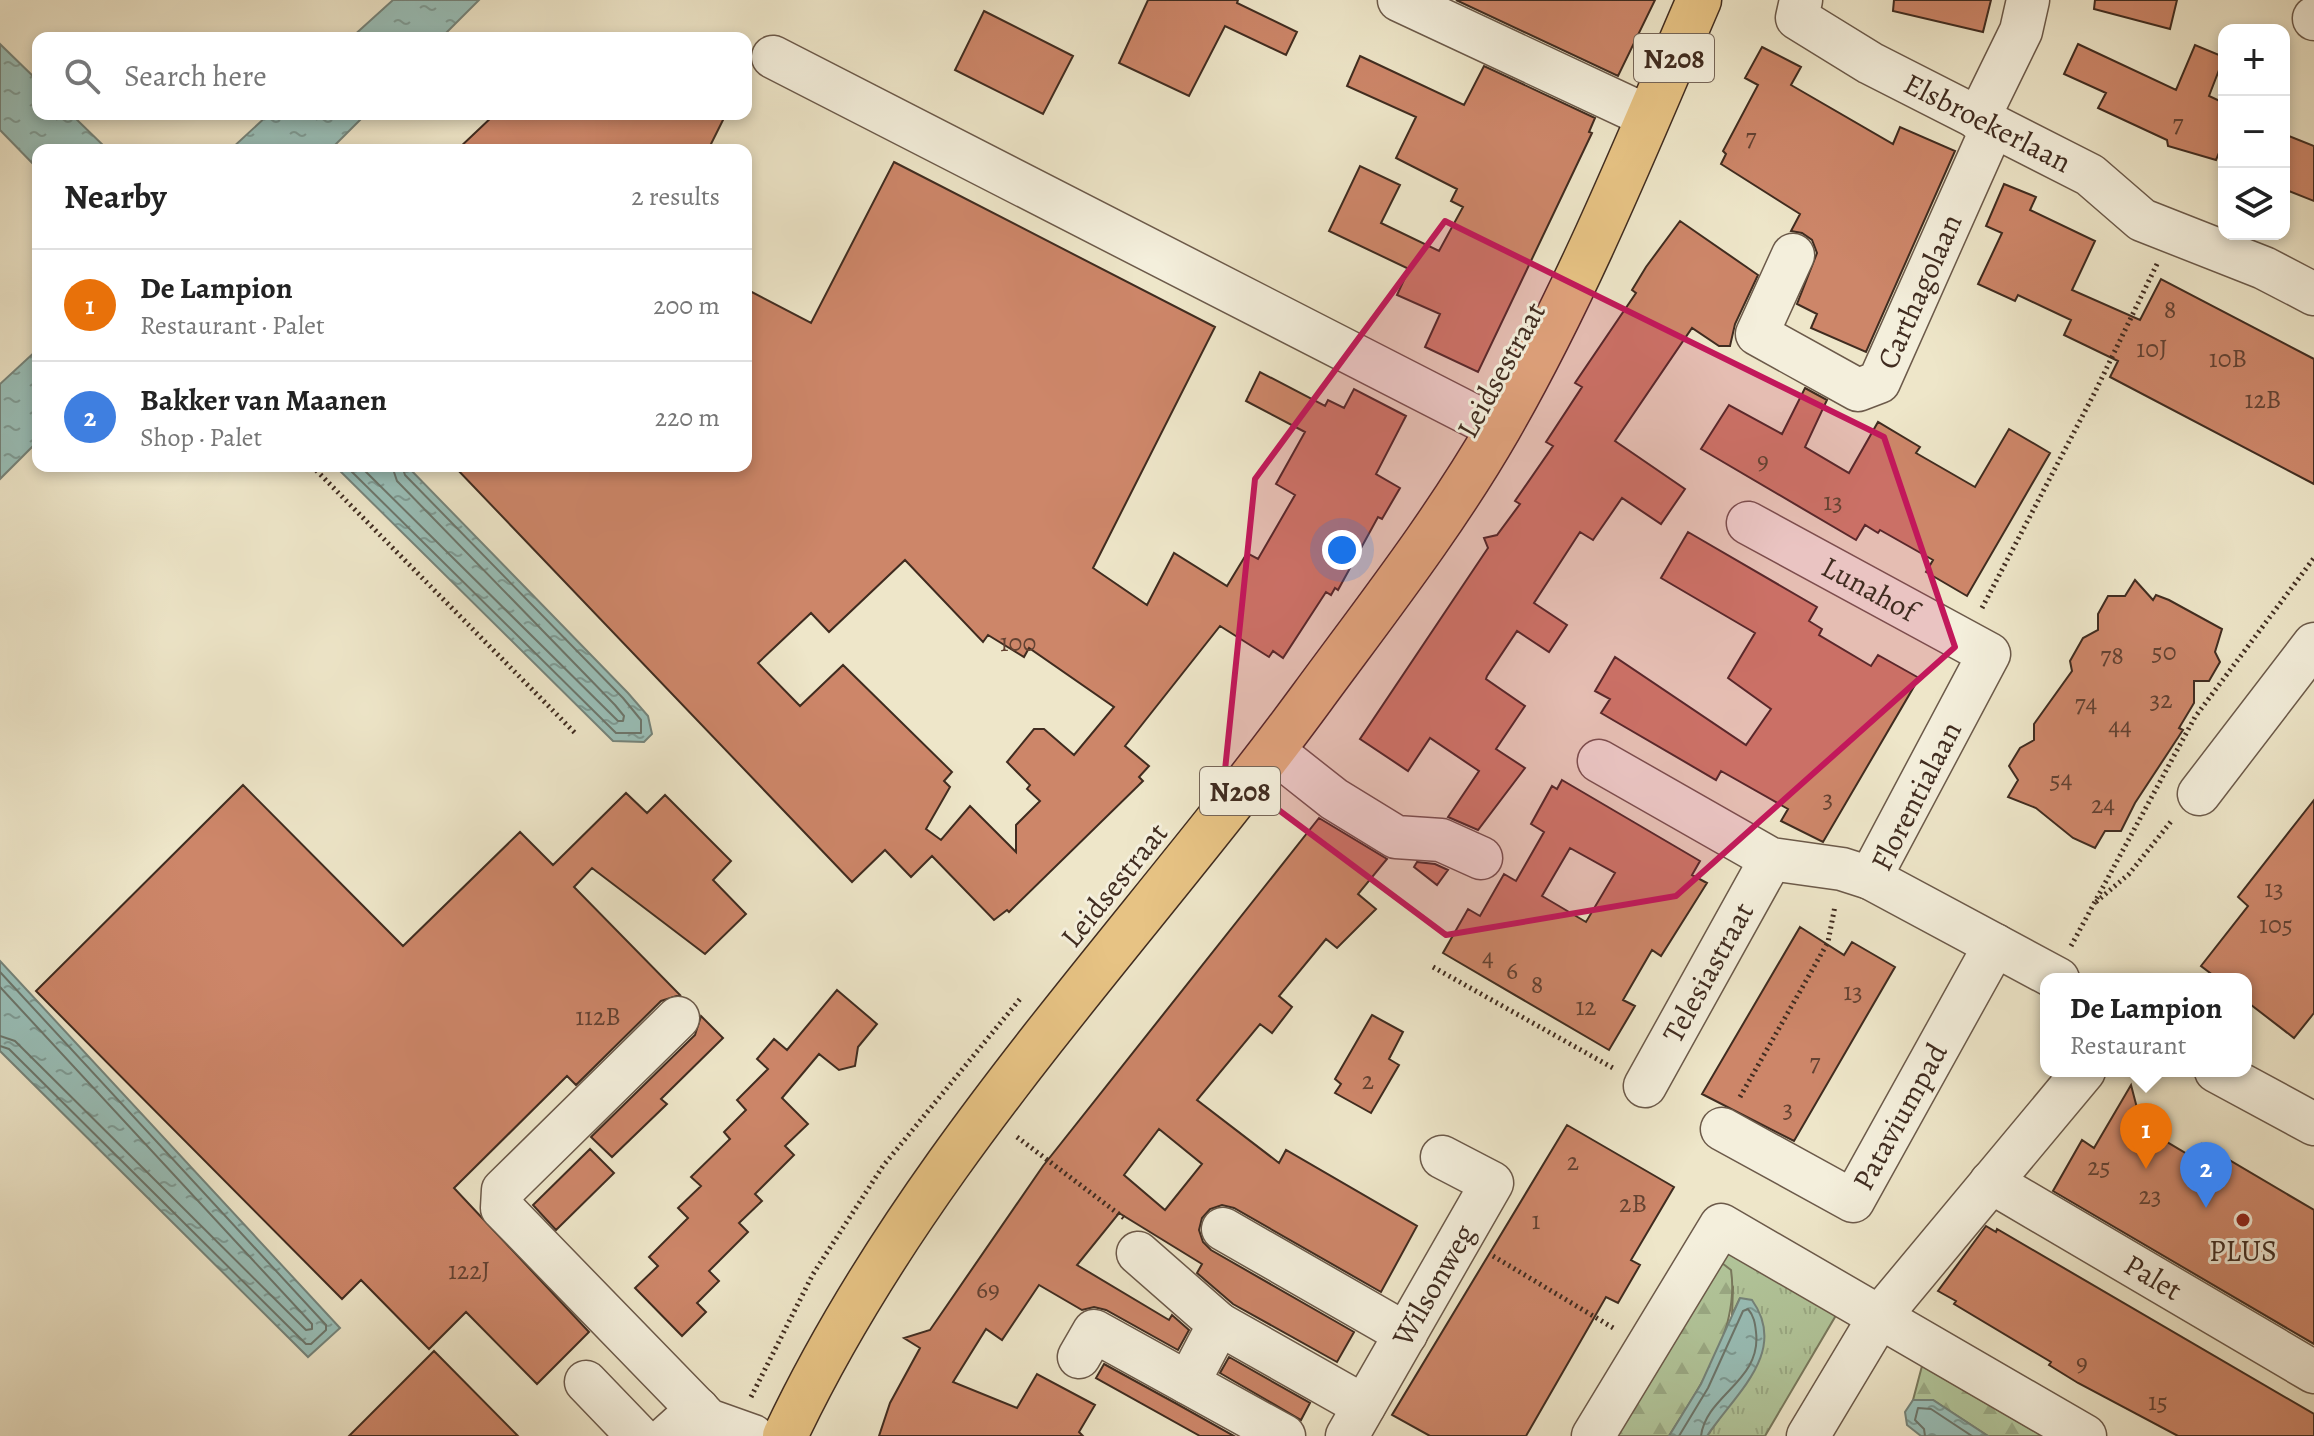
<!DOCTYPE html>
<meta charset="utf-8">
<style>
:root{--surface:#fff;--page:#f6f6f6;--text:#222;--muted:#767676;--line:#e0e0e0;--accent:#2563eb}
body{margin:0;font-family:Alegreya,serif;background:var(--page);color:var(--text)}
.controls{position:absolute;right:24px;top:24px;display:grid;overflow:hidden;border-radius:16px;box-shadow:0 4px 12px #0003}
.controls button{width:72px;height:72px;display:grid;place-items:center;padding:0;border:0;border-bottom:2px solid var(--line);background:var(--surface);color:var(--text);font:40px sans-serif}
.you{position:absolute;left:1342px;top:550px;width:28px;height:28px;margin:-20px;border:6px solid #fff;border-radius:50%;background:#1a73e8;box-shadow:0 0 0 12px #1a73e833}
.badge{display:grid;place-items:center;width:52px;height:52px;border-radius:50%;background:var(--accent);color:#fff;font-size:26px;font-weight:700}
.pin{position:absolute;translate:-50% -66px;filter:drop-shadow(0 2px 4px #0008)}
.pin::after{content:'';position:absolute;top:42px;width:28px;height:24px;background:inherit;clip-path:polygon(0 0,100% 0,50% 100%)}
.popup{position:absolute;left:2040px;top:973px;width:212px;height:104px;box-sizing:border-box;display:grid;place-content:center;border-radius:16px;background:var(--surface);filter:drop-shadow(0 2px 6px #0005);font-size:26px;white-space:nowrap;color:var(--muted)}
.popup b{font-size:30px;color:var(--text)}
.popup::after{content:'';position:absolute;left:50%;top:100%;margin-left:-16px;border:16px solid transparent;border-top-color:var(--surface)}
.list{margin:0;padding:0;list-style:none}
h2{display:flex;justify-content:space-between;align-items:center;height:104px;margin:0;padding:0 32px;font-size:34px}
h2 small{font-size:26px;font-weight:400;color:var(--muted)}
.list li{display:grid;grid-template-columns:52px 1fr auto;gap:24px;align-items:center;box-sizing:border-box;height:112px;padding:0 32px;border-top:2px solid var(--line)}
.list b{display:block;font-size:30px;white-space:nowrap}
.list p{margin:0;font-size:26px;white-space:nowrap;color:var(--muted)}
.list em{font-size:26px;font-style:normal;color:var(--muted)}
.icon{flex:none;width:44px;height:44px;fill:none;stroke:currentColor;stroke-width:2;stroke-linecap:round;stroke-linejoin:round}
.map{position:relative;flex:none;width:2314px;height:1436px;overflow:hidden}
.search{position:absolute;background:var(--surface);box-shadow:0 4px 12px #0003;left:32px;top:32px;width:720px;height:88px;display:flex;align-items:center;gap:20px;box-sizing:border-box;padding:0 28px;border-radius:16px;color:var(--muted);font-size:30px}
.panel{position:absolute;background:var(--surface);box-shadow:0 4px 12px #0003;left:32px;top:144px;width:720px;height:328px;border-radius:16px}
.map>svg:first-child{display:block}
.grass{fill:url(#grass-tufts);stroke:#79795e;stroke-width:2}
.forest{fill:url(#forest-firs);stroke:#79795e;stroke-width:2}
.water{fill:url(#water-ripples);stroke:#75847b;stroke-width:2}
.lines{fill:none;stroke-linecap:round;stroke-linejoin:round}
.shore{stroke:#6c766c;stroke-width:2}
.building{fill:#cd8669;stroke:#402c20;stroke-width:2;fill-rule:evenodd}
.minor-casing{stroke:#6c5a4a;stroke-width:45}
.major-casing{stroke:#402c20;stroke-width:47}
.path{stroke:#402c20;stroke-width:5;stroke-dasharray:2 4;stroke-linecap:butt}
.minor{stroke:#f4efdc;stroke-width:42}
.major{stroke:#e7c384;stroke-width:44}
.marked{fill:#c2185b;fill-opacity:0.2;stroke:#c2185b;stroke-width:6;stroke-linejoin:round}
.poi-dot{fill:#8f2418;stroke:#f4efdc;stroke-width:3}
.labels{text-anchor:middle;stroke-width:6;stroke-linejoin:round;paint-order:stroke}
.number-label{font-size:26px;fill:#634232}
.shield{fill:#f4efdc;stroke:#766658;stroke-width:2}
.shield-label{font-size:28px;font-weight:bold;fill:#402c20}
.street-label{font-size:30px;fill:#402c20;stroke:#f4efdc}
.poi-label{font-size:30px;fill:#402c20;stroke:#f4efdc}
</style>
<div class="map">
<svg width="2314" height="1436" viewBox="0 0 2314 1436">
<defs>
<pattern id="grass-tufts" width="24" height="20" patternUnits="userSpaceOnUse" patternTransform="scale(2)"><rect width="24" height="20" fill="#b2c69b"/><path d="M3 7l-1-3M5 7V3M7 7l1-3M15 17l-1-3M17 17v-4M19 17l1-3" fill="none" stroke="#9aaa85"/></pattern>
<pattern id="forest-firs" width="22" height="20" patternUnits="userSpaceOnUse" patternTransform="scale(2)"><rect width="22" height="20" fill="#b2c69b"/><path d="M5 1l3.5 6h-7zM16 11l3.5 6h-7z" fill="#9aaa85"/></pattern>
<pattern id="water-ripples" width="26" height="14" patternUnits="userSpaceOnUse" patternTransform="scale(2)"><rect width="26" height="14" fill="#99bfb8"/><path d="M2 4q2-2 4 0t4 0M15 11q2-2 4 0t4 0" fill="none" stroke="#7e9b95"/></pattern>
</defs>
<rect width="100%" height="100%" fill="#eee6c9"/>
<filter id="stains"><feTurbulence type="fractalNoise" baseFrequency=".0025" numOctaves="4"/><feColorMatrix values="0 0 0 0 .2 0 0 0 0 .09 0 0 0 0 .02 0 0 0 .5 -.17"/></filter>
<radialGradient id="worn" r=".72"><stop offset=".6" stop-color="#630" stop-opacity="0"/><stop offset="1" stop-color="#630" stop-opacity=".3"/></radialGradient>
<path class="grass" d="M1726 1252 1833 1309 1835 1317 1765 1436H1707L1726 1409 1740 1298 1732 1315 1733 1287 1718 1260Z"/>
<path class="forest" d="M1718 1260 1731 1270C1740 1330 1700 1386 1669 1436H1608Z
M1922 1366 2043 1436H1988L1933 1400H1913Z"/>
<path class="water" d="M393 0H479L441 38H351Z
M0 44 38 81V114H71L108 150H38V169L0 130Z
M269 114H366L330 150H230Z
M38 349V441L0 479V384Z
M335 466H407L628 693 648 716 652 734 644 742 613 741Z
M0 961 340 1328 308 1357 0 1051Z
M1740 1298 1752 1300C1789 1352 1735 1394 1707 1436H1669L1701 1384Z
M1913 1400H1933L1988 1436H1921L1907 1425 1905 1412Z"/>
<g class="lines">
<path class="shore" d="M346 466 616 733H641V720L623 698 405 475 402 466
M360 466 618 721H623L624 716 615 705 397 481 392 466
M0 972 326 1325V1330L311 1344H306L9 1049 0 1046
M0 987 312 1324V1329L306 1330 15 1041 0 1036
M1679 1436 1708 1388 1743 1311 1748 1309C1754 1316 1755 1323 1756 1332 1762 1381 1706 1395 1701 1436
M1925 1436 1924 1429 1915 1420 1918 1408 1931 1409 1972 1436"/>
</g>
<path class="building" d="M1148 0H1238L1237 3 1297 32 1286 55 1225 26 1189 96 1119 63Z
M1456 0H1655L1618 76Z
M1894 0H1991L1983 32 1893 11Z
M2095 0H2177L2170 29 2094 9Z
M984 11 1073 56 1043 114 955 70Z
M2078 44 2176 90 2195 45 2224 57 2209 96 2224 103V141L2216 160 2168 146 2167 140 2098 108 2106 93 2064 74Z
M1762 47 1801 67 1791 85 1893 144 1900 127 1955 151 1866 352 1811 328 1817 314 1797 304 1817 253 1812 240 1802 233 1791 231 1800 214 1721 164 1726 154 1723 151 1758 85 1745 78Z
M1360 56 1464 105 1484 66 1595 118 1589 132 1592 133 1478 372 1425 347 1440 314 1397 295 1409 269 1329 231 1360 166 1400 185 1381 223 1439 251 1463 207 1451 201 1457 189 1396 158 1416 117 1347 86Z
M495 114H726L708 150H457Z
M2284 134 2314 146V201L2284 189Z
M894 162 1215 327 1093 568 1147 605 1174 553 1227 586 1247 553 1258 559 1295 495 1276 484 1305 432 1246 401 1260 372 1325 406 1328 400 1344 408 1354 389 1406 416 1376 474 1400 488 1382 519 1378 517 1338 590 1335 588 1331 595 1326 592 1283 658 1273 651 1269 657 1220 626 1125 746 1149 766 1139 777 1143 781 1009 912 1007 910 994 920 932 856 911 877 885 850 852 882 454 466H746V289L811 323ZM905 560 983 642 988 635 1024 657 1029 648 1114 707 1074 755 1044 729H1034L1007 762 1030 785 1027 789 1040 801 1016 825V852L970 806 941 840 926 829 950 787 944 781 952 772 843 665 800 706 758 663 811 613 829 632Z
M2004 184 2036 197 2030 210 2095 241 2072 290 2140 320 2161 279 2314 359V484L2110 377 2118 361 2064 335 2071 320 2018 295 2015 301 1978 284 2002 233 1986 226Z
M1680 221 1758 275 1735 324 1730 346H1719L1692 328 1615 441 1685 489 1661 524 1622 498 1593 540 1580 532 1534 603 1567 625 1549 652 1517 631 1487 676 1486 679 1525 706 1496 749 1525 768 1478 830 1448 817 1479 771 1430 738 1408 771 1360 739 1488 548 1484 538 1497 535 1520 504 1515 501 1553 446 1546 442 1582 387 1575 383 1636 293 1632 290 1646 267Z
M1805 388 1827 400 1805 447 1849 473 1878 422 1920 447 1916 453 1975 487 2009 429 2050 453 1967 596 1926 572 1933 560 1880 530 1878 533 1865 525 1856 540 1701 449 1729 405 1782 434Z
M1688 532 1817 607 1809 621 1822 629 1819 635 1871 666 1878 655 1919 678 1823 842 1781 821 1788 809 1721 771 1716 780 1601 713 1610 699 1595 691 1615 657 1746 745 1771 709 1728 678 1755 633 1661 578Z
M2135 580 2153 600 2156 595 2169 600 2222 629 2215 652 2220 662 2209 681H2194V703L2179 728 2183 730 2135 803 2121 831H2105L2095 848 2073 838 2036 808 2008 797 2018 780 2009 766 2020 748 2034 740V724L2072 671 2070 661 2083 638 2098 630V614L2108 596H2125Z
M1562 780 1700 861 1692 875 1707 883 1661 956 1652 950 1623 1000 1635 1006 1609 1050 1443 953 1468 909 1480 916 1504 874 1516 881 1544 832 1531 824 1552 786 1557 789ZM1570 848 1615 873 1586 922 1542 896Z
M243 785 403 946 520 832 553 865 626 793 647 813 665 795 731 861 713 880 746 914 705 954 592 868 574 887 680 995 661 1001 576 1085 567 1076 454 1188 589 1332 537 1384 466 1312 429 1349 361 1280 342 1299 36 991Z
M2314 800V1013L2294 1038 2246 1001V979H2218L2201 966 2248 906 2238 897Z
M1319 818 1387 859 1358 894 1376 909 1337 948 1326 939 1279 996 1292 1007 1272 1033 1260 1024 1197 1100 1279 1163 1286 1150 1417 1226 1381 1292 1234 1208 1222 1205 1210 1209 1202 1218 1199 1230 1203 1242 1211 1250 1354 1332 1337 1362 1233 1304 1197 1273 1202 1264 1119 1213 1077 1265 1169 1320 1172 1315 1189 1330 1178 1350 1106 1310 1094 1307 1082 1310 1039 1285 1002 1340 986 1329 953 1382 1017 1408 1037 1374 1095 1405 1079 1432 1083 1436H879L890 1403 920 1348 904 1338 930 1330 1043 1166ZM1159 1129 1202 1164 1165 1210 1124 1175Z
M1417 862 1435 864 1448 870 1437 885 1414 867Z
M1800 927 1844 955 1852 942 1895 967 1794 1141 1702 1094Z
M837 990 877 1024 858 1047 855 1066 839 1070 819 1054 782 1098 808 1124 785 1146 794 1155 755 1194 762 1201 739 1223 748 1232 709 1271 719 1281 697 1303 706 1312 682 1336 635 1288 658 1266 649 1257 688 1218 678 1208 701 1186 691 1177 730 1139 724 1132 746 1110 737 1100 768 1069 757 1059 774 1039 787 1050Z
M1372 1015 1403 1032 1389 1059 1399 1065 1371 1113 1335 1093 1341 1084 1335 1079Z
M701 1016 723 1038 661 1099 667 1104 612 1157 591 1137 695 1035Z
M2131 1085 2142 1127 2194 1158 2202 1144 2314 1210V1344L2053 1191 2082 1140 2094 1148Z
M1567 1125 1674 1187 1631 1260 1640 1265 1618 1303 1606 1297 1526 1436H1430L1392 1415Z
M590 1149 614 1173 556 1230 533 1205Z
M1986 1226 1996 1232 1997 1229 2314 1414V1436H2178L2078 1383 2049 1365 2051 1362 1954 1304 1956 1301 1938 1291Z
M434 1351 518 1436H349Z
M1229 1357 1310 1403 1301 1420 1220 1373Z
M1104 1364 1177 1404 1234 1436H1200L1096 1378Z"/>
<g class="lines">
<g class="minor-casing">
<g id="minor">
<path d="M1399 0 1649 117"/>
<path id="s1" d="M1801 0 1797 18 1870 63 2090 175 2142 220 2264 268 2314 294"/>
<path d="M2314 19V18"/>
<path d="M773 57 1499 429"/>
<path d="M1978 119 2021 31 2028 0"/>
<path id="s2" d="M1793 255 1757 334 1858 390 1879 382 1993 126"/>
<path id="s3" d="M1748 523 1989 654 1870 878 2058 979"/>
<path d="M1272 750 1334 799 1396 837 1441 840 1481 858"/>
<path d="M1599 761 1771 859 1842 869 1870 878"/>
<path d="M2199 794 2314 644"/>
<path d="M678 1018 503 1190 502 1208 708 1420 753 1436"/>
<path d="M2216 1071 2314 1124"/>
<path id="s4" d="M1645 1086 1771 859"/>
<path id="s5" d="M1722 1129 1853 1201 1995 945"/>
<path id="s6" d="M1991 1182 2314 1372"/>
<path d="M1223 1229 1406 1334"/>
<path d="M1138 1253 1219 1324 1188 1383"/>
<path d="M1219 1324 1364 1406"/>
<path d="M1079 1357 1094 1331 1284 1436"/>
<path d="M586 1382 638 1436"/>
<path d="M668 1436 698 1409"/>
<path id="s7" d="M1347 1436 1492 1183 1442 1157"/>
<path d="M1593 1436 1721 1225 2085 1436"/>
<path d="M1808 1436 1880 1316 2084 1071"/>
</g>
</g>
<g class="major-casing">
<path id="major" d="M785 1436C916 1159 1133 941 1313 696 1377 609 1445 522 1499 428 1577 292 1637 144 1699 0"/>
</g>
<path class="path" d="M312 466 577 735
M1982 608 2095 392 2157 264
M2096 902 2129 874 2173 819
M2071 946 2195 717 2314 558
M1433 967 1613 1068
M1740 1097 1828 942 1835 906
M1017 1137 1124 1218
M1493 1256 1615 1329
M751 1397 813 1274 883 1166 1020 999"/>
<use href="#minor" class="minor"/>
<use href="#major" class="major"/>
</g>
<path class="marked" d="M1445 221 1884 437 1955 647 1676 896 1446 935 1225 770 1255 479Z"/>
<circle class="poi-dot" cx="2243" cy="1220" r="8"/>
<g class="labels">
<g class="number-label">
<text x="2178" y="132">7</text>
<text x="1751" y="146">7</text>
<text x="2170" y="318">8</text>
<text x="2152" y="357">10J</text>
<text x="2228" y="367">10B</text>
<text x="2263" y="408">12B</text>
<text x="1763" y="469">9</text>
<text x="1833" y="510">13</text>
<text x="1018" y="651">100</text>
<text x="2164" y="660">50</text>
<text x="2112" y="664">78</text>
<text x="2161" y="708">32</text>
<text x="2086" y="712">74</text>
<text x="2120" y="735">44</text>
<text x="2061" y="788">54</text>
<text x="1828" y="807">3</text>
<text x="2103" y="813">24</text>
<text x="2274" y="897">13</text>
<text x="2276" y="933">105</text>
<text x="1488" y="966">4</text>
<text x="1512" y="979">6</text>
<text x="1537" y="993">8</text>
<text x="1853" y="1000">13</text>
<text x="1586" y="1015">12</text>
<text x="598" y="1025">112B</text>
<text x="1815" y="1071">7</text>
<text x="1368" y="1089">2</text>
<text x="1788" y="1117">3</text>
<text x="1573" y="1170">2</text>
<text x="2099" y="1175">25</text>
<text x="2150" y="1204">23</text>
<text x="1633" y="1212">2B</text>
<text x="1536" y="1229">1</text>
<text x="469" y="1279">122J</text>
<text x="988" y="1298">69</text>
<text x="2082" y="1371">9</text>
<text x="2158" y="1410">15</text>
</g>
<g class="shield">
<rect x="1634" y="34" width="80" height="48" rx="6"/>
<rect x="1200" y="767" width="80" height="48" rx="6"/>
</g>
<g class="shield-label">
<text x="1674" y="68">N208</text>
<text x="1240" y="801">N208</text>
</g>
<g class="street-label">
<text dy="10" stroke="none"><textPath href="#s1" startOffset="236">Elsbroekerlaan</textPath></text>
<text dy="10" stroke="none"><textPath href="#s2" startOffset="324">Carthagolaan</textPath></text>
<text transform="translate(1501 370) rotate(-61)" y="10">Leidsestraat</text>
<text dy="10" stroke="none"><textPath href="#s3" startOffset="138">Lunahof</textPath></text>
<text transform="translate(1916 796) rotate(-63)" y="10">Florentialaan</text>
<text transform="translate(1114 885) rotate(-51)" y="10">Leidsestraat</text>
<text dy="10" stroke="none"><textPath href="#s4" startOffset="130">Telesiastraat</textPath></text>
<text dy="10" stroke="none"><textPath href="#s5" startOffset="246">Pataviumpad</textPath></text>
<text dy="10" stroke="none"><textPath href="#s6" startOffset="188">Palet</textPath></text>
<text dy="10" stroke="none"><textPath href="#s7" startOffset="174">Wilsonweg</textPath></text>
</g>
<g class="poi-label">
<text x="2243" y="1261">PLUS</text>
</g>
</g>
<rect width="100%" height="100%" filter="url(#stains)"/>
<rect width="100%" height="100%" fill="url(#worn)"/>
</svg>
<div class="controls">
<button>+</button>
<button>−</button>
<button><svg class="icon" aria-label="layers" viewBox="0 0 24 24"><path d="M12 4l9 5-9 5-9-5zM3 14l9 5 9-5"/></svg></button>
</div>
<div class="you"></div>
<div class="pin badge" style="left:2146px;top:1169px;background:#e8710a">1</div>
<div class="popup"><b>De Lampion</b>Restaurant</div>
<div class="pin badge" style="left:2206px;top:1208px;background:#3f7fe0">2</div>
<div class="search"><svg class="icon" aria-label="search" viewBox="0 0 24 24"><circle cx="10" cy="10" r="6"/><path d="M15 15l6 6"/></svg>Search here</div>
<section class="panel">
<h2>Nearby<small>2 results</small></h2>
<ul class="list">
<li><span class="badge" style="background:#e8710a">1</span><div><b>De Lampion</b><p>Restaurant · Palet</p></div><em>200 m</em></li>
<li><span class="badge" style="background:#3f7fe0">2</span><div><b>Bakker van Maanen</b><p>Shop · Palet</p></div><em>220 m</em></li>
</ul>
</section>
</div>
